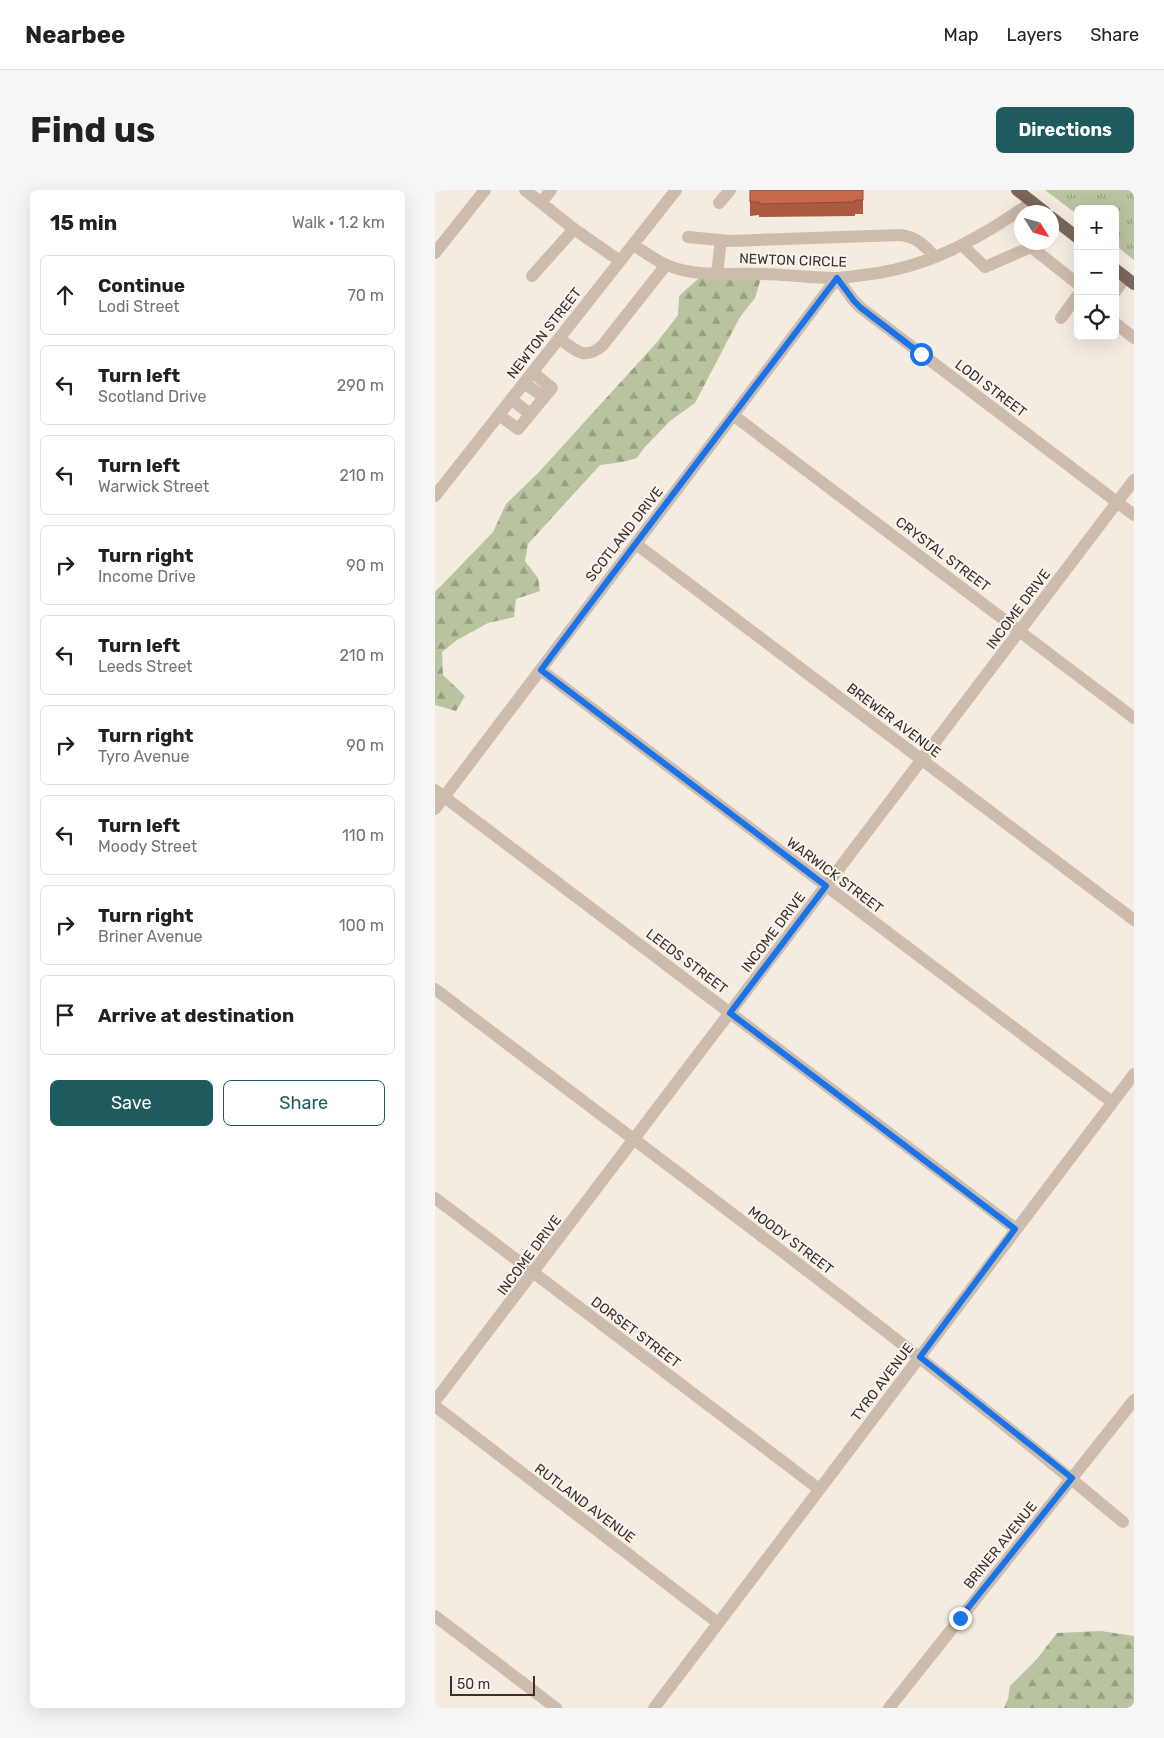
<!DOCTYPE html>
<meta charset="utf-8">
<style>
:root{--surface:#fff;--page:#f6f6f6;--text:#202124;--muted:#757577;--line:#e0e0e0;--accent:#1f5a5e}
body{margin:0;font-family:Rubik,sans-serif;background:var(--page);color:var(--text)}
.controls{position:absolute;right:15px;top:15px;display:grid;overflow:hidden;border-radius:8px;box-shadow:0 5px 20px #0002}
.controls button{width:45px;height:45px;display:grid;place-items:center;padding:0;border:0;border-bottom:1px solid var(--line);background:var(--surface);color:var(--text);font:25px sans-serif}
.compass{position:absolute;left:579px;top:15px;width:45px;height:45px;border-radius:50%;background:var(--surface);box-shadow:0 5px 20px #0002;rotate:127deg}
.scale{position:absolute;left:15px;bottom:12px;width:85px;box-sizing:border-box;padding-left:5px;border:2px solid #3b302b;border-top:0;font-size:14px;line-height:18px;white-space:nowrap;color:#3b302b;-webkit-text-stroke:4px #fbf5ee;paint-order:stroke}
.stop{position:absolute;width:15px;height:15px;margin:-11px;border:4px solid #1a73e8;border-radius:50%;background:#fff}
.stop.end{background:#1a73e8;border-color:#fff;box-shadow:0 1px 5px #0008}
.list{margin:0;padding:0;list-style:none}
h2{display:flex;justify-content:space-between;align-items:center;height:65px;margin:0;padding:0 20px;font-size:21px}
h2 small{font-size:16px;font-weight:400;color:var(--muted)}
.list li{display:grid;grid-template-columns:32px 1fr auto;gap:15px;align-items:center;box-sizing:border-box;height:80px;margin:0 10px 10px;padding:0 10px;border:1px solid var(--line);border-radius:8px}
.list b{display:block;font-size:19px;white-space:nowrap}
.list p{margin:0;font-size:16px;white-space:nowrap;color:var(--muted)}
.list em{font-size:16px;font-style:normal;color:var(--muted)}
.actions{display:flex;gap:10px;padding:15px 20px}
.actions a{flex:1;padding:11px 0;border:1px solid var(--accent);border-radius:8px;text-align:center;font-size:18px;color:var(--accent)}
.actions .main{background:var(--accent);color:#fff}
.icon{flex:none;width:28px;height:28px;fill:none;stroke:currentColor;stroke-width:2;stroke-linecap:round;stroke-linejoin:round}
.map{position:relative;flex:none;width:699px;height:1518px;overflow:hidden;border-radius:8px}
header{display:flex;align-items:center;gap:30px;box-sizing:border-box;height:70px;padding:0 25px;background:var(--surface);border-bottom:1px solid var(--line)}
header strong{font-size:24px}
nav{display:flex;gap:28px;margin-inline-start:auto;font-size:18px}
.intro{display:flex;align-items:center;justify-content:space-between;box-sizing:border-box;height:120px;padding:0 30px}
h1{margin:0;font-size:35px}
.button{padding:12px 22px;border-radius:8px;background:var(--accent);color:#fff;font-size:18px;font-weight:700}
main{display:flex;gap:30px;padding:0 30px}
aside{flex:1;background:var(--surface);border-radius:8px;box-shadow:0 5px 20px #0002}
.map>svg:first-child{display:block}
.forest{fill:url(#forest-firs)}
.park{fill:url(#park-tufts)}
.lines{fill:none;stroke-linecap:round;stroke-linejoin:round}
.minor{stroke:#cdbbac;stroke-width:12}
.major{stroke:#7d675c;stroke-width:12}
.wall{fill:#ac5a40}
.building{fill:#c8694b;stroke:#8c4a34}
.route{stroke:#1a73e8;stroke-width:6}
.labels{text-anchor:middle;stroke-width:4;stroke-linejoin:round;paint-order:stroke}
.street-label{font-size:14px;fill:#3b302b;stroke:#fbf5ee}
</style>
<header>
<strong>Nearbee</strong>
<nav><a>Map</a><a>Layers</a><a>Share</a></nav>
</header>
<div class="intro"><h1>Find us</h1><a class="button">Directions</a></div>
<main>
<aside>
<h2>15 min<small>Walk · 1.2 km</small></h2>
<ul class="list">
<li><svg class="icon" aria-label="ahead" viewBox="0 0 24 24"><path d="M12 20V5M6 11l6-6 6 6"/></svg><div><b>Continue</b><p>Lodi Street</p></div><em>70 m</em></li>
<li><svg class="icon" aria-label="left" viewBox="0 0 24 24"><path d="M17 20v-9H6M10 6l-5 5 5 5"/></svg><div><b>Turn left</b><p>Scotland Drive</p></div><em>290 m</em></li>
<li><svg class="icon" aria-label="left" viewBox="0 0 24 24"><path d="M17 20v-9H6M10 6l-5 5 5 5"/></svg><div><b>Turn left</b><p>Warwick Street</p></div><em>210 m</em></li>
<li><svg class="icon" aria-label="right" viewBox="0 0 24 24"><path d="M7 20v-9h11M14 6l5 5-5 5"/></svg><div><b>Turn right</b><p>Income Drive</p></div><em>90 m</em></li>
<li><svg class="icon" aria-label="left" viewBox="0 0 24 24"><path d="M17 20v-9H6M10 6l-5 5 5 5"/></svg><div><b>Turn left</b><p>Leeds Street</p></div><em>210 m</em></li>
<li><svg class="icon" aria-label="right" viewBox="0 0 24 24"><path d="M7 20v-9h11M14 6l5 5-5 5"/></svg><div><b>Turn right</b><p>Tyro Avenue</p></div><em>90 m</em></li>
<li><svg class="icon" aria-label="left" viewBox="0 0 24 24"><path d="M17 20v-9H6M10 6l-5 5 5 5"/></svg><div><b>Turn left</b><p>Moody Street</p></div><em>110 m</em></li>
<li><svg class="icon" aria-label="right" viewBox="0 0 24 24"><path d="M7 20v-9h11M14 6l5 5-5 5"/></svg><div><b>Turn right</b><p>Briner Avenue</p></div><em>100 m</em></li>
<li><svg class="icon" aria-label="arrive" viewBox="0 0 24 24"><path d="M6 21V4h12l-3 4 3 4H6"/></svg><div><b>Arrive at destination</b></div></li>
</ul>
<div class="actions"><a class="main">Save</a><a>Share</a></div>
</aside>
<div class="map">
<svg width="699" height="1518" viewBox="0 0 699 1518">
<defs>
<pattern id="forest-firs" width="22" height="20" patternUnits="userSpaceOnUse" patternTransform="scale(1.25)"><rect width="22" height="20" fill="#b8c4a0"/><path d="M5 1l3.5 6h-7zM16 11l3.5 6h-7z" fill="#97a083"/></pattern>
<pattern id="park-tufts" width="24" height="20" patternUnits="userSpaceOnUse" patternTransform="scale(1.25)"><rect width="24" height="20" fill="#b8c4a0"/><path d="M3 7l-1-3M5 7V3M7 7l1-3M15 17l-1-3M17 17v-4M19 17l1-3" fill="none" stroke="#97a083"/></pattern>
</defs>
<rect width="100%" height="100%" fill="#f4ebe1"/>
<path class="forest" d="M264 88H326L320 108 305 127 260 213 235 231 209 258 202 268 188 272 165 275 93 354 90 371 103 388 105 401 81 409 79 427 53 433 22 450 7 462 8 485 30 506 21 521 0 515V402L58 342 71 314 104 282 223 151 243 125 244 106Z
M666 1441 699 1446V1518H569L573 1509 575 1496 602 1469 622 1443Z"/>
<path class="park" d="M610 0H699V70L680 55V19H643V25Z"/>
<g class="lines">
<path class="minor" d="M90 0 139 39 185 71
M106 13 116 0
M284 13 295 0
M253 47 295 51 465 45C482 47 489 55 500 67
M198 54C210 63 221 71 234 76 262 87 296 83 325 84 350 84 376 88 401 88 410 88 419 86 428 85 493 78 544 49 597 12
M528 56 550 77 596 57 643 94
M0 63 50 0
M282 83 286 50
M97 86 139 39
M680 102 691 87
M626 128 643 105
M680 133 699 148
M124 148C140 160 149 171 167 156L231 75
M89 193 109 207
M76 209 95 224
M64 225 83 239 117 198 97 182
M298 225 699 528
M0 306 241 0
M201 354 699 730
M106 480 677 912
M0 600 581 1039
M0 619 402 88 419 111 426 118 699 325
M0 799C231 975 466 1146 688 1332
M0 1008 384 1299
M0 1211 699 290
M0 1216 283 1433
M0 1426 121 1518
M219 1518 699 884
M454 1518 699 1210"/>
<path class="major" d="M582 0 610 22
M616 27 643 48
M680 79 699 94"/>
</g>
<path class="wall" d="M315 0H428V24H420V26L324 27V25L315 26Z"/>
<path class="building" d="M315 0H428V10H420V12L324 14V12H315Z"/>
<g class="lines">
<path class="route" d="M486 164 426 118 419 111 402 88C303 219 203 349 106 480L391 696 295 823 580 1039 485 1167 637 1288 525 1428"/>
</g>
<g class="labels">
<g class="street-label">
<text transform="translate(358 70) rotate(2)" y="5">NEWTON CIRCLE</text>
<text transform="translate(109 143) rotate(-52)" y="5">NEWTON STREET</text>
<text transform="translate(556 198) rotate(37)" y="5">LODI STREET</text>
<text transform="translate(189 344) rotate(-52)" y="5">SCOTLAND DRIVE</text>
<text transform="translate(508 364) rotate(37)" y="5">CRYSTAL STREET</text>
<text transform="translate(583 419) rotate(-53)" y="5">INCOME DRIVE</text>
<text transform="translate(459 530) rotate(37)" y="5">BREWER AVENUE</text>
<text transform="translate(400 685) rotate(37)" y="5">WARWICK STREET</text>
<text transform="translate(338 742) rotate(-53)" y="5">INCOME DRIVE</text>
<text transform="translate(252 771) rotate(37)" y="5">LEEDS STREET</text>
<text transform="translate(356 1050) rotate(37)" y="5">MOODY STREET</text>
<text transform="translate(94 1065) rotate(-53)" y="5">INCOME DRIVE</text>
<text transform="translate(201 1142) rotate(37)" y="5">DORSET STREET</text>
<text transform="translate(447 1192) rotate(-53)" y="5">TYRO AVENUE</text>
<text transform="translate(150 1313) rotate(37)" y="5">RUTLAND AVENUE</text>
<text transform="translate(565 1355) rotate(-51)" y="5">BRINER AVENUE</text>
</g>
</g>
</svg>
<div class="controls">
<button>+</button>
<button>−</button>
<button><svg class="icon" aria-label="locate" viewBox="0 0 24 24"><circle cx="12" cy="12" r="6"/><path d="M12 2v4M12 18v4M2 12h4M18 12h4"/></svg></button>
</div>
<svg class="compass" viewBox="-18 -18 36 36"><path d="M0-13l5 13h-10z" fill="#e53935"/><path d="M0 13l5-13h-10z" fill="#757577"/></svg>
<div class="scale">50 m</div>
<div class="stop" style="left:486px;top:164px"></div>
<div class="stop end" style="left:525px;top:1428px"></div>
</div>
</main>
